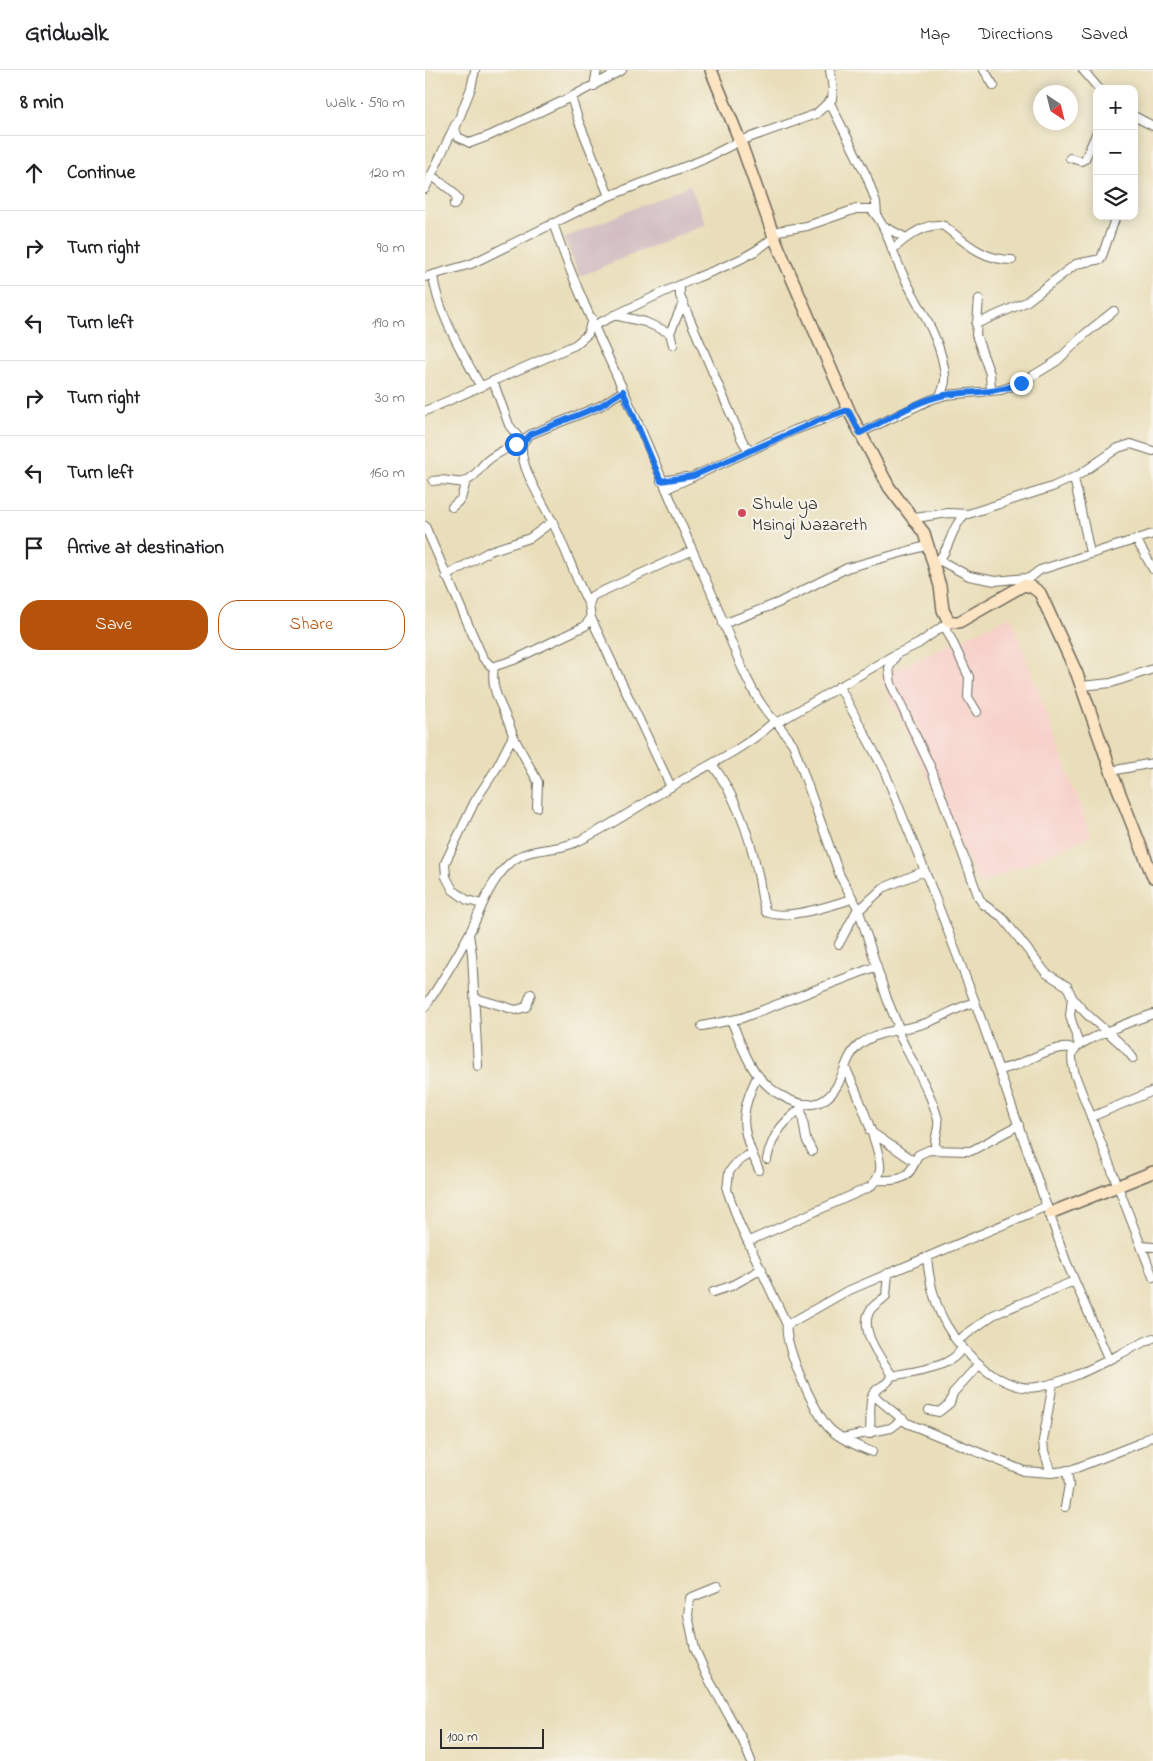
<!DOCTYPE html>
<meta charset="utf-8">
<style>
:root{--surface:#fff;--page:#f6f6f6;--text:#202124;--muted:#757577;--line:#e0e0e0;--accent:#b45309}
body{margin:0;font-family:"Indie Flower",sans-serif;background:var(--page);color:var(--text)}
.controls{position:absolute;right:15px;top:15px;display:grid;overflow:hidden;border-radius:10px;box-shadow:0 2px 12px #0003}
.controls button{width:45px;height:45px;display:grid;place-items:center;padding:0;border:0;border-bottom:1px solid var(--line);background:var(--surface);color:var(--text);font:25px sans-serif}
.compass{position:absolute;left:608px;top:15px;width:45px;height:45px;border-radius:50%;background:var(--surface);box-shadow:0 2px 12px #0003;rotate:145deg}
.scale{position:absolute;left:15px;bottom:12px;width:104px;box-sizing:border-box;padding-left:5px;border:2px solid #2b2b2b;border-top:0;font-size:14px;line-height:18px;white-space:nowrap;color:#2b2b2b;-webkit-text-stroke:4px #f7f3e8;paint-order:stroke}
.stop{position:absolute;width:15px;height:15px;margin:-11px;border:4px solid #1a73e8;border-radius:50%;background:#fff}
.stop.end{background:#1a73e8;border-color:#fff;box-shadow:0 1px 5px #0008}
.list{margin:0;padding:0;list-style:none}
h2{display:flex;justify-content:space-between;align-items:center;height:65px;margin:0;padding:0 20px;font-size:21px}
h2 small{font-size:16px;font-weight:400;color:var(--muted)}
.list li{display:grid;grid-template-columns:32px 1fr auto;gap:15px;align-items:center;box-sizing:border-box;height:75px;padding:0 20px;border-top:1px solid var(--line)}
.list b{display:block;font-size:19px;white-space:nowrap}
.list em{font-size:16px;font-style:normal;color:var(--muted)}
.actions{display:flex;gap:10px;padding:15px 20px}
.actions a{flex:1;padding:11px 0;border:1px solid var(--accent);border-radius:20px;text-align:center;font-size:18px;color:var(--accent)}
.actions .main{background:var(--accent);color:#fff}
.icon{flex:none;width:28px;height:28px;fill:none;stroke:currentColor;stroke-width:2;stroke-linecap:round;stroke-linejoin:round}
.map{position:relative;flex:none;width:728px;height:1691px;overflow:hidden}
header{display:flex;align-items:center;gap:30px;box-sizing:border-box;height:70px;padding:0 25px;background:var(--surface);border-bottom:1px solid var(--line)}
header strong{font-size:24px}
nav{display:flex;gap:28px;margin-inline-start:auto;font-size:18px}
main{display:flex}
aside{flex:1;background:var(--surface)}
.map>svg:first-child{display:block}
.built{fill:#f7d0ca}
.industrial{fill:#d2bec2}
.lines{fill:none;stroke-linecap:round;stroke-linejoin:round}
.street-casing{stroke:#6e6a5d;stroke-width:10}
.secondary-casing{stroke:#6e6a5d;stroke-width:14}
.street{stroke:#fff;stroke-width:8}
.secondary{stroke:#fde5c4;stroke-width:11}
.route{stroke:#1a73e8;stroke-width:6}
.poi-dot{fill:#d1495b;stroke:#f7f3e8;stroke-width:2}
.labels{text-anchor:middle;stroke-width:4.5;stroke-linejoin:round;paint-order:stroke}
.poi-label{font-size:18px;fill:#2b2b2b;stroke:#f7f3e8;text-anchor:start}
</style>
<header>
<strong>Gridwalk</strong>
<nav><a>Map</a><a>Directions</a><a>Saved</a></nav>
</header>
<main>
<aside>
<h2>8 min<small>Walk · 590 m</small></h2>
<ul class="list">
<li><svg class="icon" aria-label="ahead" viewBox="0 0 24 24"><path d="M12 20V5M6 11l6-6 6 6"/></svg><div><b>Continue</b></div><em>120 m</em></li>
<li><svg class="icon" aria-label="right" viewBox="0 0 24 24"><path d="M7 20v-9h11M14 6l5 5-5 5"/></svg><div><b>Turn right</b></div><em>90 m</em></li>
<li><svg class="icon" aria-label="left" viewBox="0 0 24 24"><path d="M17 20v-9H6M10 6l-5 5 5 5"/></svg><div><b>Turn left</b></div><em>190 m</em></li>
<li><svg class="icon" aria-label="right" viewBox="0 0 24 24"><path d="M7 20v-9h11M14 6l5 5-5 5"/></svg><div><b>Turn right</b></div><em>30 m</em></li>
<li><svg class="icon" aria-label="left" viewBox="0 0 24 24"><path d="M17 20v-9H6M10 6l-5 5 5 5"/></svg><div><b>Turn left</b></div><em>160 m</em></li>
<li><svg class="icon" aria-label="arrive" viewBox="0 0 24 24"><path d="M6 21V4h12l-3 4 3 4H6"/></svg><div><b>Arrive at destination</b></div></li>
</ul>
<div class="actions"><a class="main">Save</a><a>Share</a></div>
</aside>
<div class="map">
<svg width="728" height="1691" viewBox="0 0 728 1691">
<rect width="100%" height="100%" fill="#f7f3e8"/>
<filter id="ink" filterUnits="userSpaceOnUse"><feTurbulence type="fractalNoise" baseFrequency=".02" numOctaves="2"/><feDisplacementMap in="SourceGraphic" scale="10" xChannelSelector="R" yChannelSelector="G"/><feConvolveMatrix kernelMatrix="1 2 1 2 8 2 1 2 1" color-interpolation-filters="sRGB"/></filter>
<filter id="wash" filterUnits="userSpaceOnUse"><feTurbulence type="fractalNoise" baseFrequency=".0096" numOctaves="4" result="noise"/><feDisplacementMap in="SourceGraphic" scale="20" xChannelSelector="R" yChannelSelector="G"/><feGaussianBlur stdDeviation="1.12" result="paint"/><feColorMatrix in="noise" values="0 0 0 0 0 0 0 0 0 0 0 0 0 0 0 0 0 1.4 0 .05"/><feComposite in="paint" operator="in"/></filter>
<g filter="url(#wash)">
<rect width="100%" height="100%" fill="#e9deb9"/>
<path class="built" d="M586 546 666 766 554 815 455 607Z"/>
<path class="industrial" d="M265 115 281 154 155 206 139 168Z"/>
</g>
<g filter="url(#ink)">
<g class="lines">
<g class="street-casing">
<path id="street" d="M50 0 46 18 30 59 33 67 45 73 64 66 146 27 197 0
M559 0 569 16
M658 0 674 19
M169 16 172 0
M146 27 154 52 184 126
M405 33 442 107 451 132 452 145
M709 46 728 56
M645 88 656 91 660 89 672 62
M6 105 27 121 33 129 29 135
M0 119 30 55
M128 153C152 225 187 293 217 362 239 413 260 465 283 515 301 553 321 625 352 653L469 585 493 574 525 551
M458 156 481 168
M347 162 382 156 431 139H446C461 155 466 179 475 198 490 233 516 265 520 305 521 313 518 320 514 327
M467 180C479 169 502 151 519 156 541 173 558 190 587 190
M8 205C12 242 38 284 56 317
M0 207 46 194 184 126 277 90 315 71 391 44 407 29 408 20 405 0
M255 215V226L316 368 320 375 327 380
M554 229 551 265 565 304 566 321
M189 245 220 252 245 263
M551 254 601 232 651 194 676 189 691 146
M170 255C203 239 237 222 271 208 300 196 325 188 349 167
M248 275 245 263 258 233
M68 311 84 355 97 372
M0 341 150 275 163 264 167 248
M435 363 505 330 521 325 576 320 596 313 632 291 660 264 689 241
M649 408 665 483
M8 411C21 408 31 414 39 412 50 408 54 398 62 391 72 382 85 379 95 369
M236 411 261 407
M241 419 370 360 423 340
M27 437 36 429 41 411
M490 448 523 443 543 444 627 417 654 405 693 378 706 374 728 381
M0 456 58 588 67 597 89 590 160 556 166 548 164 535 167 526 266 481
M711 469 728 499
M514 490 544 506 570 511 602 508
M511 493C526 479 524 460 540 444
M21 506 65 481 105 468 128 451
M594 516 615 500 728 464
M164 535C151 509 142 483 130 457 120 435 95 400 97 376 98 370 102 367 106 364L175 336 198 321
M166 548 246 717
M298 554 353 533 422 498 504 475
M520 556 544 607 543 627 552 642
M472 584 464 598 466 614 506 698 554 828 558 834 577 847 621 903 642 916 647 927 645 946 654 975
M414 616 459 700 503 809 550 932 641 1191 683 1288
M656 616 686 613 728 599
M352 653 368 674 415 806 433 838 462 929 474 958
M88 666 113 712 112 737
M287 694C310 725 325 767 333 804 336 817 336 830 341 842 361 851 407 835 427 829
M686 701 728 693
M57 834 42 830 28 820 21 807 20 793 50 731 71 699 88 666C82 641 64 624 69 597
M433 841 458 818 499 801
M44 864 47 884 53 996
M414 874 433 838
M647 927C663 951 691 964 708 988
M50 928 91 940 101 937 106 924
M0 937C17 911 33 886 47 858 58 835 65 811 85 793 104 776 127 782 149 773 186 757 219 732 254 712 287 693 322 677 350 651
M728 944C713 949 653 970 648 982 645 989 649 999 650 1005L728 1207
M307 952C314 969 320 988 331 1003 345 1023 381 1046 403 1027 419 1014 418 988 434 975 455 959 478 961 501 953 518 947 533 937 550 932
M277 956 317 948 452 896
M471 958C483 985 507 1023 513 1050 515 1061 507 1069 511 1080
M574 999C599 998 624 972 650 979
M333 1005C312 1046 317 1060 334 1100
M376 1039 381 1069 387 1081
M666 1047 728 1021
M445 1061 490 1092
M327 1083 312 1092 304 1102 302 1120 314 1153 362 1255
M342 1089C348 1061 360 1051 381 1034
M451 1110C476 1111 484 1110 493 1085L504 1080 546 1081 594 1055
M324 1171 445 1117C450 1112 454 1107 455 1100 458 1084 429 1015 420 997
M717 1176 728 1177
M502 1187C504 1209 510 1236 522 1256 537 1283 579 1323 612 1317 651 1311 691 1284 728 1268
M288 1222 306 1216 337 1199
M532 1271 568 1245 649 1211
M466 1306C485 1302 531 1298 537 1276
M448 1325 482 1353 599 1401 626 1403 646 1400 715 1373 728 1365
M504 1340 514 1342 525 1333 528 1323 554 1294
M444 1364C448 1352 442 1336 448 1324 453 1315 465 1316 466 1304 456 1288 432 1259 446 1239 450 1234 457 1230 461 1226L463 1203
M417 1368 466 1358 478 1349
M447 1382C433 1376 417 1370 406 1360 391 1347 358 1274 362 1255L420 1222 622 1136
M626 1403 619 1381 618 1371 628 1313
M640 1437 644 1415 642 1400
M292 1517 265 1528 263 1545 270 1579 282 1606 317 1669 326 1691"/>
</g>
<g class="secondary-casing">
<path id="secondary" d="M286 0 315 71 349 167 426 345 464 417 499 463 515 516 518 540 523 550 527 552H534L599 515 607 517 615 523 652 604 686 701 728 807
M625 1143 728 1102"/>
</g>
<use href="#street" class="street"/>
<use href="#secondary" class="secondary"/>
</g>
</g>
<g class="lines" filter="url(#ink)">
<path class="route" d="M91 374 95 369 98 372 106 364 175 336 198 321 236 411 268 406 397 349 423 340 435 363C462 350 490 331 520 325 545 321 571 324 596 313"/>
</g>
<circle class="poi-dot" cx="317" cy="443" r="5"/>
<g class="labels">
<g class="poi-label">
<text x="327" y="439">Shule ya<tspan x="327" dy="21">Msingi Nazareth</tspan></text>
</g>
</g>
</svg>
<div class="controls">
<button>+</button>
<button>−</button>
<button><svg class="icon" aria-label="layers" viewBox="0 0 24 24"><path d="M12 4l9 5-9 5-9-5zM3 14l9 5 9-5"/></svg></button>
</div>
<svg class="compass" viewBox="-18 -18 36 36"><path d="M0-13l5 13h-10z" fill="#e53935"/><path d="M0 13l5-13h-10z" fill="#757577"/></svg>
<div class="scale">100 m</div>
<div class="stop" style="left:91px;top:374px"></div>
<div class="stop end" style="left:596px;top:313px"></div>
</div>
</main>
